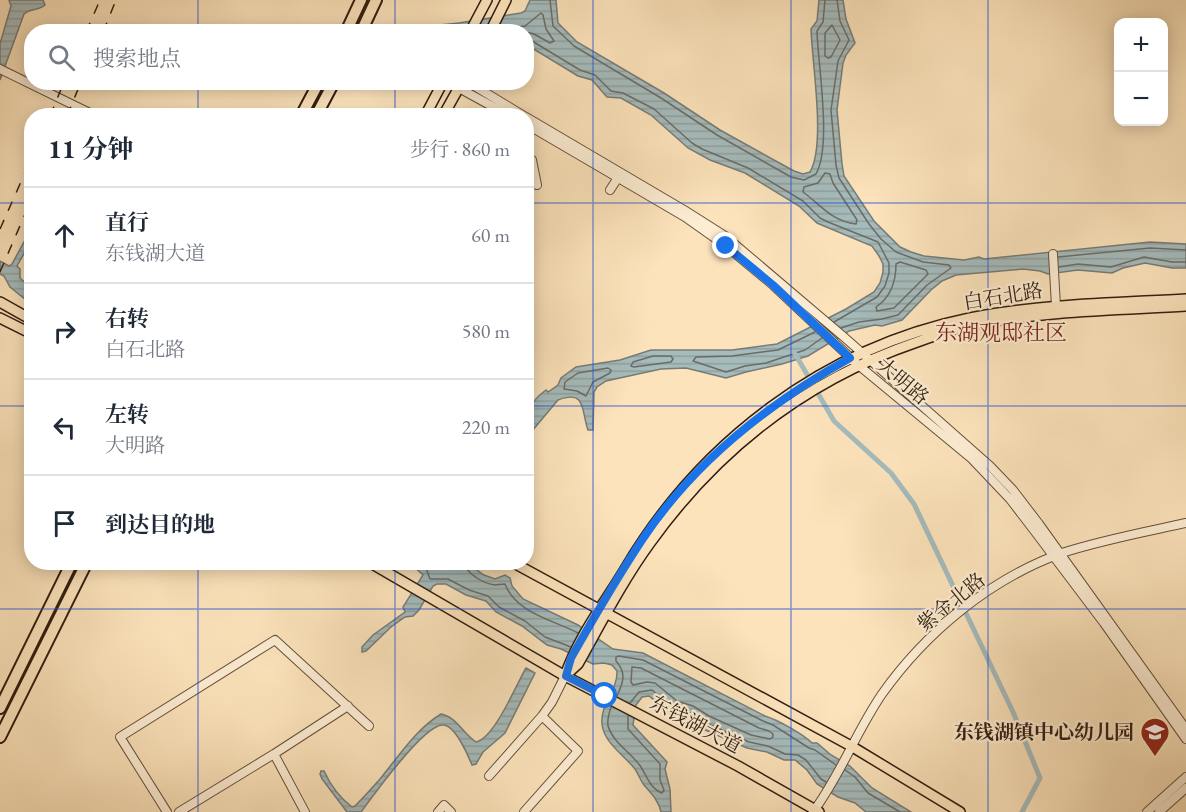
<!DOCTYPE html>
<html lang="zh">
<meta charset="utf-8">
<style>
:root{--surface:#fff;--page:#f2f2f3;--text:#1f2937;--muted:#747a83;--line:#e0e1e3}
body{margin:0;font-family:"EB Garamond","Noto Serif SC",serif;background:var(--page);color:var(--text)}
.controls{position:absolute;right:18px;top:18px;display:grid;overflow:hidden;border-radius:12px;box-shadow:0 3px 15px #0003}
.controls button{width:54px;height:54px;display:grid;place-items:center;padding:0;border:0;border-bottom:2px solid var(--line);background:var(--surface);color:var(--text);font:30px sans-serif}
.stop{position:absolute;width:18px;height:18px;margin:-14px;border:4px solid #1a73e8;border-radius:50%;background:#fff}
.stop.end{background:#1a73e8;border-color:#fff;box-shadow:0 2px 6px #0008}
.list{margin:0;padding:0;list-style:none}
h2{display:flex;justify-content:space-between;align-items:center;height:78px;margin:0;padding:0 24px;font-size:26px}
h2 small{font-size:20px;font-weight:400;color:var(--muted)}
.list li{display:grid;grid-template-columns:39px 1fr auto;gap:18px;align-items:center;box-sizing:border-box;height:96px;padding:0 24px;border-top:2px solid var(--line)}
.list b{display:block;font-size:22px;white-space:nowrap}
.list p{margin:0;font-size:20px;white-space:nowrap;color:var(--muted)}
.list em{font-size:20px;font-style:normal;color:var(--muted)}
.icon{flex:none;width:33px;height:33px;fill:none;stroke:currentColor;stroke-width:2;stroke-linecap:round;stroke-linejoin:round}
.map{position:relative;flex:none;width:1186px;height:812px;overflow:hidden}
.search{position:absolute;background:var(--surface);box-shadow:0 3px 15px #0003;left:24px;top:24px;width:510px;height:66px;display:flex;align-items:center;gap:15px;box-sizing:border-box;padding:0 21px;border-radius:24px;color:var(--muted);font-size:22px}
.panel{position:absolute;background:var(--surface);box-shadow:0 3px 15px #0003;left:24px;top:108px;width:510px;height:462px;border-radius:24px}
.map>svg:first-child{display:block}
.water{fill:url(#water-rules);stroke:#777c77;stroke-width:1.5}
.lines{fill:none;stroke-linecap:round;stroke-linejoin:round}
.shore{stroke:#6b6c66;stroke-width:1.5}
.canal{stroke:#a5bbbc;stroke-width:5}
.minor-casing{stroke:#644f3a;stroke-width:10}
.major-casing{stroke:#311e0f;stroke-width:12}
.highway-casing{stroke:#311e0f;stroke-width:14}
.minor{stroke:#fdedd3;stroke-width:8}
.major{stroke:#fce3bb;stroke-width:9}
.highway{stroke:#fce3bb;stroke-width:10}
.rail{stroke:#311e0f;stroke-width:1.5;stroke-dasharray:10 10;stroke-linecap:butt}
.route{stroke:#1a73e8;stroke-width:8}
.grid{fill:none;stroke:#1d4ed8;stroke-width:1.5;stroke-opacity:0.55}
.labels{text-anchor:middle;stroke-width:4.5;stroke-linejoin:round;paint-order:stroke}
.street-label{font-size:20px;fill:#311e0f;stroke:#fdedd3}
.poi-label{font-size:20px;font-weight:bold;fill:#311e0f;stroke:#fdedd3;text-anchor:end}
.quarter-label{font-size:22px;fill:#7a1f14;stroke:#fdedd3}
</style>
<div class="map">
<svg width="1186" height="812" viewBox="0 0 1186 812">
<defs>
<pattern id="water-rules" width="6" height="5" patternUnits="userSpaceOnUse" patternTransform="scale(1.5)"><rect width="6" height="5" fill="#a5bbbc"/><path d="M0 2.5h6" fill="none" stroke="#8ea0a0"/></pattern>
</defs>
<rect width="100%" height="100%" fill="#fce3bb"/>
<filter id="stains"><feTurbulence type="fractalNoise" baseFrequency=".00333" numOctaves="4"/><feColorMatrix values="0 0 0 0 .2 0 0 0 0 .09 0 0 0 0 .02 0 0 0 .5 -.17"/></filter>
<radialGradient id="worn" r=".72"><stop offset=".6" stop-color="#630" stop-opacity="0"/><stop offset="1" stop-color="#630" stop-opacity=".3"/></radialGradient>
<path class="water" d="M9 0H43L45 5C38 11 31 8 24 14L0 80V44L11 6Z
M530 0H556L558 23 577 42 664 93 720 130 794 171 803 174 810 172C826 145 812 63 811 29L817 21 819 0H843L846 19 855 43 846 55 843 63 837 110 842 164 844 176 874 221 900 247 911 252 924 256 964 260 979 257 984 259 1150 242 1186 244V268H1172L1145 263 1123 268 1112 273 1078 270 1048 274 1040 271 1023 269 956 275 942 281 931 290 902 320 882 326 875 325 849 331 808 356 782 364 746 372 726 378 686 368 661 369 606 381 597 387 594 392 593 430H588C581 411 587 389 558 400L527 437C527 416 527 403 546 390L548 392 558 385 561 378 576 367 620 360 651 350H732L777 344 846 309 874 292 880 283 883 272V264L879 256 872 246 817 223 799 206 745 173 710 160 688 148 651 115 621 98 607 97 592 80 578 76 527 45 526 32H400L401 29 459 23 521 13 525 11Z
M31 229V241L17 266 20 269V278L31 288V304L10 287 4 276 0 274V261L9 266 12 264Z
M410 563H467L484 575 495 579 505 575 510 578 512 586 523 599 578 625 613 649 643 653 765 716C778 720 803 734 812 743H817L831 755 850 766 872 788 911 812H866L855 803 838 797 817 784 807 770 795 760H784L767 752 747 748 703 729 687 719 670 713 649 696 642 697 636 705 633 725 667 762 665 769 670 789 671 812H661C659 801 651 793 644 785 640 780 638 773 635 769 624 755 604 743 602 724 600 704 618 690 617 671L612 665 604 663 593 664 561 649 547 645 522 626 496 612 486 601 466 595 446 584H437L433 586 419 610 413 616 405 617 391 627 366 651 362 652V647L373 635 405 612 403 607 423 575Z
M526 668 535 673 505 733 483 752 476 764 472 765C468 755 455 725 443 725 424 724 373 796 361 812H347L322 779 320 774 321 771H324C330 784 340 798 352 807L355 806C364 797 372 788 380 779 399 756 415 730 441 714 455 716 464 734 476 742 494 739 516 685 526 668Z"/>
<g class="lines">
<path class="shore" d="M550 0 553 26 574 46 661 98 717 135 791 177 804 180 816 174C832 145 818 66 817 31L823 22 825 0
M837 0 840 21 849 40 838 61 831 110 836 165 839 178 869 224 881 239 896 252 923 262 949 265 951 268 927 285 898 315 882 319 859 322 841 328
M832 25 840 40 831 57 828 58 825 56V33Z
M497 31 525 26 541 13 543 15 546 29 554 41 550 43 534 34 526 32
M526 40 532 41 580 70 595 75 611 91 623 93 654 109 692 143 702 149 748 168 803 201 820 218 828 222 878 242 889 263V273L885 286 877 297 834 322
M825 173 830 174 833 183 857 220 856 224C831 221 821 205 803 192L804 187 818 183Z
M1058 257 1150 248 1186 250
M900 262 926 270 928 274 894 308 877 311 876 307C891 297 896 282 896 264Z
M1059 267 1078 264 1111 267 1144 257 1172 262H1186
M815 332 778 350 732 356 696 357 693 361 726 372 745 366 766 363 805 350 822 338
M653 356H671L673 359 671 362 634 367 631 366 633 362Z
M608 368 611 370 610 373 593 382 586 396 577 391 564 389 565 382 578 373Z
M420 562 426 568 430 579H448L469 590 488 596 499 607 525 621 545 637 571 647
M464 562C465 573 484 584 495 585 498 585 501 584 505 584 516 613 553 620 578 633
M632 667 641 668 759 728 769 731 773 734V737L770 739 751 735 709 716 693 706 677 701 655 683 647 682 633 685 631 682Z
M617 696C623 683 627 673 616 661V657L619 656 643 660 763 721 773 725 809 748 815 750 836 765
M630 703 639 692 652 690 673 708 690 713 706 723 749 742 768 746 785 754 798 755 806 760 821 779 826 782
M611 707C609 713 607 719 608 726 613 743 632 753 641 767 647 777 651 789 662 793L664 790 660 780V764L628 729V716
M845 770 855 777 868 793 900 812"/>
<path class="canal" d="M794 352 834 421 891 473 914 504 1013 712 1040 778 1022 812"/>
<g class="minor-casing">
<path id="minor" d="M0 69 96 116
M448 82 510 116
M468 82 524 116
M526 117 684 210 725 236 844 337 990 466 1013 490 1039 524 1186 729
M526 124 685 217 726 246 773 285 857 364 972 459 1010 499 1033 529 1104 623 1186 739
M532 160 537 185
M610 190 619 176
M1053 254 1056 306
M274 754 305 812
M489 776 542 716 552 702 565 676
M167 812 120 737 275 640 369 726
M179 812 274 754 348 706
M438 812 444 805 451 812
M524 812 578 751 542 716
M813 812C840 776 856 732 882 694 926 632 990 579 1062 553 1102 540 1145 532 1186 523
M1147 812 1186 777
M1159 812 1186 788"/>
</g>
<g class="major-casing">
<path id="major" d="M470 32 487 0
M490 32 506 0
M425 116 443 82
M443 116 462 82
M0 302 32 320
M0 318 32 334
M369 562 565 676 738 766 819 812
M512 562 851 746 960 812
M567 674 578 664C601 623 623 580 650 543 719 447 806 380 917 342 936 335 955 328 974 325 1041 311 1117 310 1186 306
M565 676C578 637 604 604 625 569 700 442 824 348 970 318 1041 304 1114 303 1186 299"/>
</g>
<g class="highway-casing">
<path id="highway" d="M346 32 361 0
M361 32 376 0
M301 116 319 82
M316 116 334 82
M0 708 72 562
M0 737 87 562"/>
</g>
<use href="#minor" class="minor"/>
<use href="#major" class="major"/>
<use href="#highway" class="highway"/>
<path class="rail" d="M86 32 100 0
M103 32 116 0
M50 116 64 82
M67 116 81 82
M0 229 32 157
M0 272 32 198"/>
</g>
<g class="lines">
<path class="route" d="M605 696 566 676 571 658C593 619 617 578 642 540 694 462 769 403 850 358L773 285 726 246"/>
</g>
<path class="grid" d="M198 0V32M395 0V32M593 0V812M791 0V812M988 0V812M198 82V116M395 82V116M0 203H32M526 203H1186M0 406H32M526 406H1186M198 562V812M395 562V812M0 609H1186"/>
<defs>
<g id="school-pin" transform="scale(1.5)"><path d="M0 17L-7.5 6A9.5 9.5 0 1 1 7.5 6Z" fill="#8f2418" stroke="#fdedd3"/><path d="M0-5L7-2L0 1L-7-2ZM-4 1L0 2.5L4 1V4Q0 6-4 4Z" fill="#fff"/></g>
</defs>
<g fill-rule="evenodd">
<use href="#school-pin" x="1155" y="732"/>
</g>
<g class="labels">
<g class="street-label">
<text transform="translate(1003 296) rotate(-9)" y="7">白石北路</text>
<text transform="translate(903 381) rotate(40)" y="7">大明路</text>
<text transform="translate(951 602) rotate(-39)" y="7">紫金北路</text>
<text transform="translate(696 724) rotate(28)" y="7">东钱湖大道</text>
</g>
<g class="poi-label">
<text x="1134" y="739">东钱湖镇中心幼儿园</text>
</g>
<g class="quarter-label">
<text x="1001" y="340">东湖观邸社区</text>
</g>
</g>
<rect width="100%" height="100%" filter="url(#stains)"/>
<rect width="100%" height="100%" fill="url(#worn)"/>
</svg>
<div class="controls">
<button>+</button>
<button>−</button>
</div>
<div class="stop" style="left:605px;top:696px"></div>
<div class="stop end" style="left:726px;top:246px"></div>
<div class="search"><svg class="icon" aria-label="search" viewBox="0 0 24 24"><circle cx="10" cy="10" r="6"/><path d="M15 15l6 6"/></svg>搜索地点</div>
<section class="panel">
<h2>11 分钟<small>步行 · 860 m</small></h2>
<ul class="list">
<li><svg class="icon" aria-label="ahead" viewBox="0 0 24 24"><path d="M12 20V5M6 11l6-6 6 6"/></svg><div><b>直行</b><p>东钱湖大道</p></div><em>60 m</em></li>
<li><svg class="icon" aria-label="right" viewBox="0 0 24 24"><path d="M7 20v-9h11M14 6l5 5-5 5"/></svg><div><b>右转</b><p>白石北路</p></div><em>580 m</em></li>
<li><svg class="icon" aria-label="left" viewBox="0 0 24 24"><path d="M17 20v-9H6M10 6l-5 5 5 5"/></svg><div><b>左转</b><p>大明路</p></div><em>220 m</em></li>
<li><svg class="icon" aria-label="arrive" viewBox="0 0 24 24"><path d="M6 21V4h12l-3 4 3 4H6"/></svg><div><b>到达目的地</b></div></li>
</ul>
</section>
</div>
